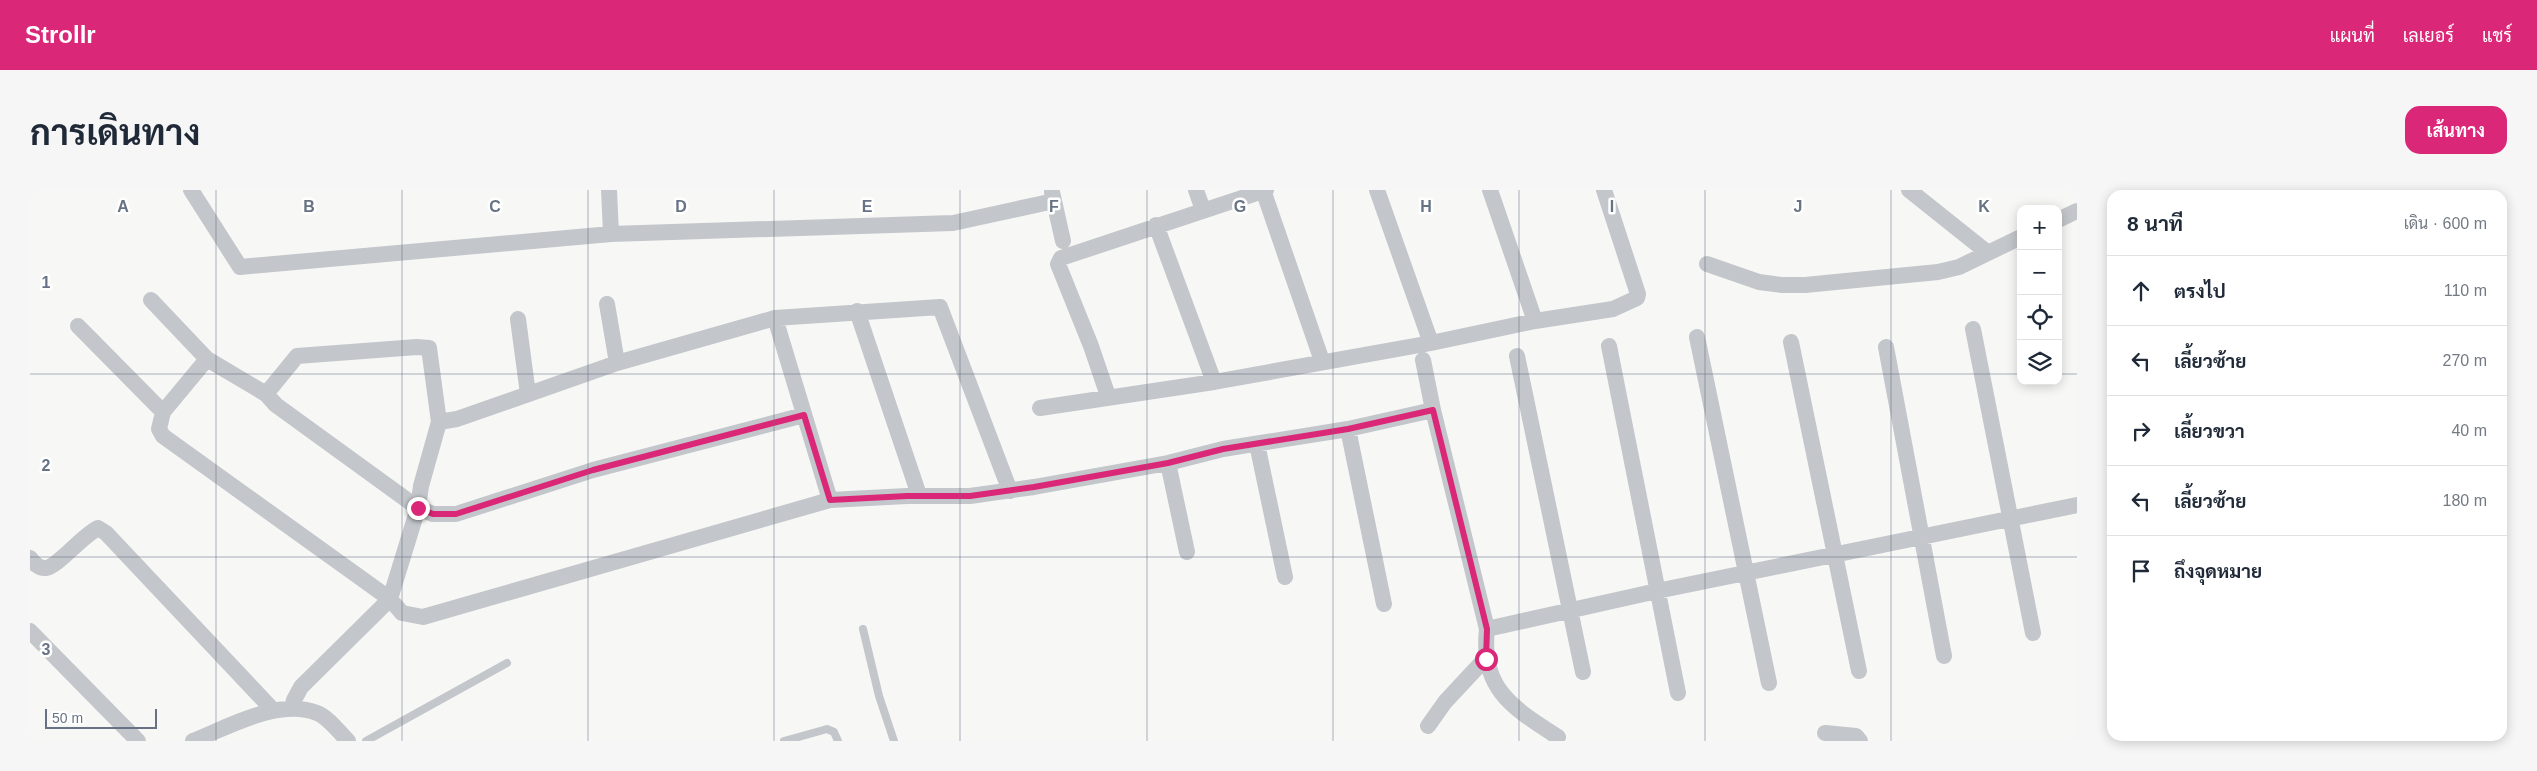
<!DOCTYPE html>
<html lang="th">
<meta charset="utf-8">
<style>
:root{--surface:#fff;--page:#f6f6f7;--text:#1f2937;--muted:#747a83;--line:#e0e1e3;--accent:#db2777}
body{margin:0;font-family:Arial,Sarabun,sans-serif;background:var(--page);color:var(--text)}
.controls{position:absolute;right:15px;top:15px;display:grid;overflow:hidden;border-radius:10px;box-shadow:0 2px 12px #0003}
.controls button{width:45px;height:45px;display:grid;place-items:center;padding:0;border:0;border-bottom:1px solid var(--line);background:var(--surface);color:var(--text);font:25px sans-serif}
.scale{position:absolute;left:15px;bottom:12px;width:112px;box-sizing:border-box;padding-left:5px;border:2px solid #677385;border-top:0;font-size:14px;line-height:18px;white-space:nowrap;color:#677385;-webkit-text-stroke:4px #fff;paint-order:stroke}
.stop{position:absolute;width:15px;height:15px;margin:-11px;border:4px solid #db2777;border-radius:50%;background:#fff}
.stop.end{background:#db2777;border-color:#fff;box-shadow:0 1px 5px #0008}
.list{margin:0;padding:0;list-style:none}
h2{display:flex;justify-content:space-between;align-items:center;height:65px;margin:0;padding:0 20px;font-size:21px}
h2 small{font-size:16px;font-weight:400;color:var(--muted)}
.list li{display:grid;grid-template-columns:32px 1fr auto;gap:15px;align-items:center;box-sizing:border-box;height:70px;padding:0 20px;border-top:1px solid var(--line)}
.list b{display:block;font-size:19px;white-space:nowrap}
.list em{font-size:16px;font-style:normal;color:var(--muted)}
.icon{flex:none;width:28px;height:28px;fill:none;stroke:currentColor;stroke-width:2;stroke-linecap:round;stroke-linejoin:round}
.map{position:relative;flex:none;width:2047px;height:551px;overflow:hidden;border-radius:15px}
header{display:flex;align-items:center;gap:30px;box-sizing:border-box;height:70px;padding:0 25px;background:var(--accent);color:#fff}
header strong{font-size:24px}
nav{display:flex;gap:28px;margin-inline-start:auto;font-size:18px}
.intro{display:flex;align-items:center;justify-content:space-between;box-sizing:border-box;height:120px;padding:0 30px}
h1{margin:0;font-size:35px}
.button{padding:12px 22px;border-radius:15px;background:var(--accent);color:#fff;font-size:18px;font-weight:700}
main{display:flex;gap:30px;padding:0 30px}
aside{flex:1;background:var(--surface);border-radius:15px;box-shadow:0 2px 12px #0003}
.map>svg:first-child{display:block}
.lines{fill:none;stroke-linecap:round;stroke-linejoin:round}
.service{stroke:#c3c6ca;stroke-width:8}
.minor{stroke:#c3c6ca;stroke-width:16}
.route{stroke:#db2777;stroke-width:6}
.grid{fill:none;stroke:#677385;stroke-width:1;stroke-opacity:0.55}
.grid-label{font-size:16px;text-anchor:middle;font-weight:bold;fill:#677385;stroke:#fff;stroke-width:5;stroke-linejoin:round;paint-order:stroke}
</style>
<header>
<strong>Strollr</strong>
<nav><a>แผนที่</a><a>เลเยอร์</a><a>แชร์</a></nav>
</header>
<div class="intro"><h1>การเดินทาง</h1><a class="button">เส้นทาง</a></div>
<main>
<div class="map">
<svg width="2047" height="551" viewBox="0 0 2047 551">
<rect width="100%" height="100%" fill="#f7f7f5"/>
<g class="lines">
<path class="service" d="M833 439 849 506 864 551
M336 551 477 473
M754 551 797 539 804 542 808 551"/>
<path class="minor" d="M161 0 210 77 581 44 923 33 1024 11
M579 0 581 44
M1166 0 1173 20
M1233 0 1292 171
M1347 0 1401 153
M1460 0 1505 131
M1879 0 1958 63
M1022 2 1033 51
M2028 30 2047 21
M1126 35 1184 192
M1677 74 1729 92 1752 95H1775L1908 82 1929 77 1991 47
M121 110 177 169
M577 114 587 173
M827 121 889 305
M745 128 800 310
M488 129 498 204
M48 136 133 222 129 239 133 246 360 409 372 423 393 427 800 310 877 306H940L1004 297 1138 273 1193 259 1318 239 1403 220
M1943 139 2003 443
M1667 147 1739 493
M1761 152 1829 481
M1579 156 1648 503
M1856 157 1914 466
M1487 166 1553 482
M1393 170 1403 220 1457 439C1450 499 1483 518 1528 547
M236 204 267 166 387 157 399 158 409 232 391 296 388 318 360 409 271 497 264 510 262 518
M1078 206 1061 156 1028 74 1031 68 1236 0
M1010 218 1184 192 1401 153 1505 131 1583 119 1607 108 1608 104 1574 0
M133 222 177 169 236 204 246 215 388 318 403 324H426L563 280 774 225
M409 232 427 229 587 173 745 128 910 117 980 301
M1318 239 1354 414
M1227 254 1255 387
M1138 273 1157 362
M0 368C4 373 9 379 16 378 27 377 52 346 68 338L76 343 243 520
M1457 439 1627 401 2047 315
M0 441 108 551
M1398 536 1415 512 1455 469
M1795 543 1826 546 1830 551
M163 551C198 537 249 508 287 523 298 527 310 543 318 551"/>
</g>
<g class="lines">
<path class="route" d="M388 318 403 324H426L563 280 774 225 800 310 877 306H940L1004 297 1138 273 1193 259 1318 239 1403 220 1457 439 1456 469"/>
</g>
<path class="grid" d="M186 0V551M372 0V551M558 0V551M744 0V551M930 0V551M1117 0V551M1303 0V551M1489 0V551M1675 0V551M1861 0V551M0 184H1991M2028 184H2047M0 367H2047"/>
<g class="grid-label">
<text x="93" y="22">A</text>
<text x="279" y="22">B</text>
<text x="465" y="22">C</text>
<text x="651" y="22">D</text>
<text x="837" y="22">E</text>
<text x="1024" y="22">F</text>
<text x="1210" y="22">G</text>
<text x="1396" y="22">H</text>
<text x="1582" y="22">I</text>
<text x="1768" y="22">J</text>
<text x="1954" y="22">K</text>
<text x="16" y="98">1</text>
<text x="16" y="281">2</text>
<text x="16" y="465">3</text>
</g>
</svg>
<div class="controls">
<button>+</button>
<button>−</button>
<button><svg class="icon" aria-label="locate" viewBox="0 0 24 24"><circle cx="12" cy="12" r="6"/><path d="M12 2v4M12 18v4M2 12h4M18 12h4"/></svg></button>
<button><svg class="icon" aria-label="layers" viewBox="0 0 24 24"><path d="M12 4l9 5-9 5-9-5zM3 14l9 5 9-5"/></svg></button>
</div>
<div class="scale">50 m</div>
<div class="stop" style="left:1456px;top:469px"></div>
<div class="stop end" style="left:388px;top:318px"></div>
</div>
<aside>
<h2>8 นาที<small>เดิน · 600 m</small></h2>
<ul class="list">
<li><svg class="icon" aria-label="ahead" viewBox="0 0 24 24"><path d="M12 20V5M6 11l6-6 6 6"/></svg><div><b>ตรงไป</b></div><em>110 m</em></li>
<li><svg class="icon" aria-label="left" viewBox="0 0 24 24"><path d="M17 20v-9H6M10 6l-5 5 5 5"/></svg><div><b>เลี้ยวซ้าย</b></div><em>270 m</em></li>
<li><svg class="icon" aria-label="right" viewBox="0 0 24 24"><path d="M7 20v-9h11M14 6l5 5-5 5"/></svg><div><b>เลี้ยวขวา</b></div><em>40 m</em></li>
<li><svg class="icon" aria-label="left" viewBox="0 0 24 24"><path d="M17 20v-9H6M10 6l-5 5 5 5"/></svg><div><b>เลี้ยวซ้าย</b></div><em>180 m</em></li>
<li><svg class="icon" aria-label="arrive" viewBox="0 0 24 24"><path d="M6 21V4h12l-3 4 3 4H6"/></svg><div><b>ถึงจุดหมาย</b></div></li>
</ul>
</aside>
</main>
